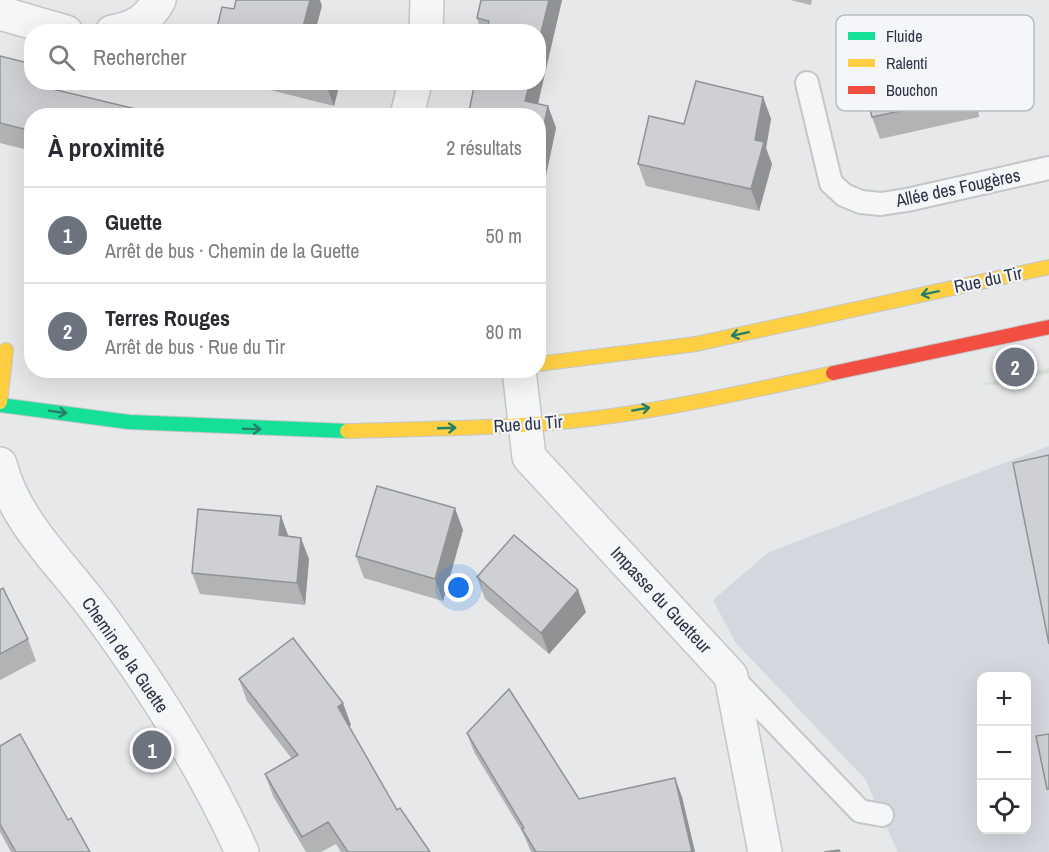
<!DOCTYPE html>
<html lang="fr">
<meta charset="utf-8">
<style>
:root{--surface:#fff;--page:#f2f2f3;--text:#2b2b33;--muted:#7c7c81;--line:#e1e1e2;--accent:#6c737f}
body{margin:0;font-family:"Archivo Narrow",sans-serif;background:var(--page);color:var(--text)}
.controls{position:absolute;right:18px;bottom:18px;display:grid;overflow:hidden;border-radius:12px;box-shadow:0 6px 24px #0002}
.controls button{width:54px;height:54px;display:grid;place-items:center;padding:0;border:0;border-bottom:2px solid var(--line);background:var(--surface);color:var(--text);font:30px sans-serif}
.you{position:absolute;left:459px;top:588px;width:21px;height:21px;margin:-15px;border:4px solid #fff;border-radius:50%;background:#1a73e8;box-shadow:0 0 0 9px #1a73e833}
.badge{display:grid;place-items:center;width:39px;height:39px;border-radius:50%;background:var(--accent);color:#fff;font-size:20px;font-weight:700}
.pin{position:absolute;translate:-50% -50%;border:3px solid #fff;box-shadow:0 2px 6px #0006}
.list{margin:0;padding:0;list-style:none}
h2{display:flex;justify-content:space-between;align-items:center;height:78px;margin:0;padding:0 24px;font-size:26px}
h2 small{font-size:20px;font-weight:400;color:var(--muted)}
.list li{display:grid;grid-template-columns:39px 1fr auto;gap:18px;align-items:center;box-sizing:border-box;height:96px;padding:0 24px;border-top:2px solid var(--line)}
.list b{display:block;font-size:22px;white-space:nowrap}
.list p{margin:0;font-size:20px;white-space:nowrap;color:var(--muted)}
.list em{font-size:20px;font-style:normal;color:var(--muted)}
.icon{flex:none;width:33px;height:33px;fill:none;stroke:currentColor;stroke-width:2;stroke-linecap:round;stroke-linejoin:round}
.map{position:relative;flex:none;width:1049px;height:852px;overflow:hidden}
.search{position:absolute;background:var(--surface);box-shadow:0 6px 24px #0002;left:24px;top:24px;width:522px;height:66px;display:flex;align-items:center;gap:15px;box-sizing:border-box;padding:0 21px;border-radius:24px;color:var(--muted);font-size:22px}
.panel{position:absolute;background:var(--surface);box-shadow:0 6px 24px #0002;left:24px;top:108px;width:522px;height:270px;border-radius:24px}
.map>svg:first-child{display:block}
.built{fill:#d4d7dd;fill-rule:evenodd}
.green{fill:#d6ded6}
.lines{fill:none;stroke-linecap:round;stroke-linejoin:round}
.lane-casing{stroke:#c4c6c8;stroke-width:26}
.street-casing{stroke:#c4c6c8;stroke-width:36}
.fast-casing{stroke:#c4c6c8;stroke-width:16}
.slow-casing{stroke:#c4c6c8;stroke-width:16}
.jam-casing{stroke:#c4c6c8;stroke-width:16}
.lane{stroke:#f5f6f7;stroke-width:22}
.street{stroke:#f5f6f7;stroke-width:33}
.fast{stroke:#16e098;stroke-width:14}
.slow{stroke:#ffcf43;stroke-width:14}
.jam{stroke:#f24e42;stroke-width:14}
.wall{fill:#b1b3b5}
.shaded-wall{fill:#909294}
.building{fill:#ced0d3;stroke:#909294;stroke-width:1.5}
.oneway{stroke:#22816a}
.labels{text-anchor:middle;stroke-width:4.5;stroke-linejoin:round;paint-order:stroke}
.street-label{font-size:18px;fill:#2b3445;stroke:#f4f6f9}
.key{fill:#f4f6f9;stroke:#b8bcc3;stroke-width:1.5}
.key-label{font-size:16px;fill:#2b3445}
</style>
<div class="map">
<svg width="1049" height="852" viewBox="0 0 1049 852">
<rect width="100%" height="100%" fill="#e6e8ea"/>
<path class="built" d="M1049 446V852H898L865 779 735 642 713 600 769 552ZM982 676H1026V830H982Z"/>
<path class="green" d="M1049 368V373L996 385 982 384Z"/>
<g class="lines">
<g class="lane-casing">
<path id="lane" d="M807 83 831 183 844 195 861 202 881 204 907 200 1049 168
M731 676 860 811 882 815"/>
</g>
<g class="street-casing">
<path id="street" d="M0 13 66 32
M112 32C135 28 148 20 159 0
M426 32 427 0
M407 116 415 82
M519 370 529 457 731 676 765 852
M0 464C15 523 64 566 99 614 154 689 204 767 242 852"/>
</g>
<g class="fast-casing">
<path id="fast" d="M0 405 129 422 347 431"/>
</g>
<g class="slow-casing">
<path id="slow" d="M538 364 696 344 1049 267
M0 402 6 350
M347 431C406 429 465 429 524 425 628 419 732 395 833 373"/>
</g>
<g class="jam-casing">
<path id="jam" d="M243 370H417
M833 373 1049 327"/>
</g>
<use href="#lane" class="lane"/>
<use href="#street" class="street"/>
<use href="#fast" class="fast"/>
<use href="#slow" class="slow"/>
<use href="#jam" class="jam"/>
</g>
<path class="wall" d="M562 0 538 104 548 106 556 128 542 194 538 193V116L475 82 538 32H481L477 18Z
M790 0H812L811 5Z
M957 31 965 52 979 117 880 139 872 117Z
M0 56 32 82H57L61 91 32 116V151L0 143Z
M238 82H340L334 106Z
M763 97 771 119 766 148 772 164 759 211 646 186 638 164 684 124Z
M281 516 288 536 309 559 305 605 200 594 192 573Z
M463 530 443 601 364 578 356 556Z
M477 577 586 612 549 654 485 599Z
M0 590 28 639 36 661 0 680Z
M239 679 351 725 349 726 397 810 430 852H341L336 844 321 852H306L273 796 265 774 292 759 247 701Z
M467 733 579 799 682 797 695 852H531L523 833 474 752Z
M0 746 68 820 90 852H11L0 832Z"/>
<path class="shaded-wall" d="M310 0H320L322 6 315 32 303 27Z
M549 0H562L535 116 525 101 530 82H538V45Z
M957 31 965 52 979 117 971 96Z
M49 82H57L61 91 48 88Z
M327 82H340L334 106 326 84Z
M763 97 771 119 766 148 772 164 759 211 751 189 755 140Z
M548 106 556 128 542 194 538 185V151Z
M455 508 463 530 443 601 435 579Z
M281 516 289 538 279 535Z
M301 538 309 559 305 605 297 583Z
M578 590 586 612 549 654 541 633Z
M343 703 351 725 346 729 338 707Z
M675 778 682 797 695 852H692Z"/>
<path class="building" d="M236 0H310L303 27 319 32H216L222 7 234 9Z
M481 0H549L538 45V32H487L489 21 477 18Z
M957 31 971 96 872 117 857 54Z
M0 56 32 64V82H49L48 88 165 116H32V131L0 123Z
M696 81 763 97 755 140 764 142 751 189 638 164 649 116 684 124Z
M475 82H530L525 101 548 106 538 151V116H468Z
M1049 455V644L1013 463Z
M377 486 455 508 435 579 356 556Z
M198 509 281 516 279 535 301 538 297 583 192 573Z
M514 535 578 590 541 633 477 577Z
M3 588 28 639 0 654V590Z
M293 638 343 703 338 707 397 810 400 808 430 852H348L328 822 302 837 265 774 298 755 239 679Z
M509 689 579 799 675 778 692 852H536L522 829 524 828 467 733Z
M20 734 68 820 71 818 90 852H16L0 824V746Z
M1049 734V789H1047L1036 736Z
M839 850 840 852H824Z"/>
<defs><path id="oneway-shaft" d="M-6 0H5M1.5-3L5.5 0L1.5 3" fill="none" stroke-width="1.6" stroke-linecap="round" stroke-linejoin="round" transform="scale(1.5)"/></defs>
<g class="oneway">
<use href="#oneway-shaft" transform="translate(930 293) rotate(168)"/>
<use href="#oneway-shaft" transform="translate(740 334) rotate(168)"/>
<use href="#oneway-shaft" transform="translate(641 409) rotate(-10)"/>
<use href="#oneway-shaft" transform="translate(58 412) rotate(8)"/>
<use href="#oneway-shaft" transform="translate(447 428) rotate(-2)"/>
<use href="#oneway-shaft" transform="translate(252 429) rotate(2)"/>
</g>
<g class="labels">
<g class="street-label">
<text transform="translate(958 188) rotate(-12)" y="6">Allée des Fougères</text>
<text transform="translate(988 280) rotate(-12)" y="6">Rue du Tir</text>
<text transform="translate(528 424) rotate(-4)" y="6">Rue du Tir</text>
<text transform="translate(661 600) rotate(47)" y="6">Impasse du Guetteur</text>
<text transform="translate(125 655) rotate(55)" y="6">Chemin de la Guette</text>
</g>
</g>
<rect x="836" y="15" width="198" height="96" rx="9" class="key"/>
<rect x="848" y="32" width="27" height="8" fill="#16e098"/>
<rect x="848" y="59" width="27" height="8" fill="#ffcf43"/>
<rect x="848" y="86" width="27" height="8" fill="#f24e42"/>
<g class="key-label">
<text x="886" y="42">Fluide</text>
<text x="886" y="69">Ralenti</text>
<text x="886" y="96">Bouchon</text>
</g>
</svg>
<div class="controls">
<button>+</button>
<button>−</button>
<button><svg class="icon" aria-label="locate" viewBox="0 0 24 24"><circle cx="12" cy="12" r="6"/><path d="M12 2v4M12 18v4M2 12h4M18 12h4"/></svg></button>
</div>
<div class="you"></div>
<div class="pin badge" style="left:152px;top:750px">1</div>
<div class="pin badge" style="left:1015px;top:367px">2</div>
<div class="search"><svg class="icon" aria-label="search" viewBox="0 0 24 24"><circle cx="10" cy="10" r="6"/><path d="M15 15l6 6"/></svg>Rechercher</div>
<section class="panel">
<h2>À proximité<small>2 résultats</small></h2>
<ul class="list">
<li><span class="badge">1</span><div><b>Guette</b><p>Arrêt de bus · Chemin de la Guette</p></div><em>50 m</em></li>
<li><span class="badge">2</span><div><b>Terres Rouges</b><p>Arrêt de bus · Rue du Tir</p></div><em>80 m</em></li>
</ul>
</section>
</div>
